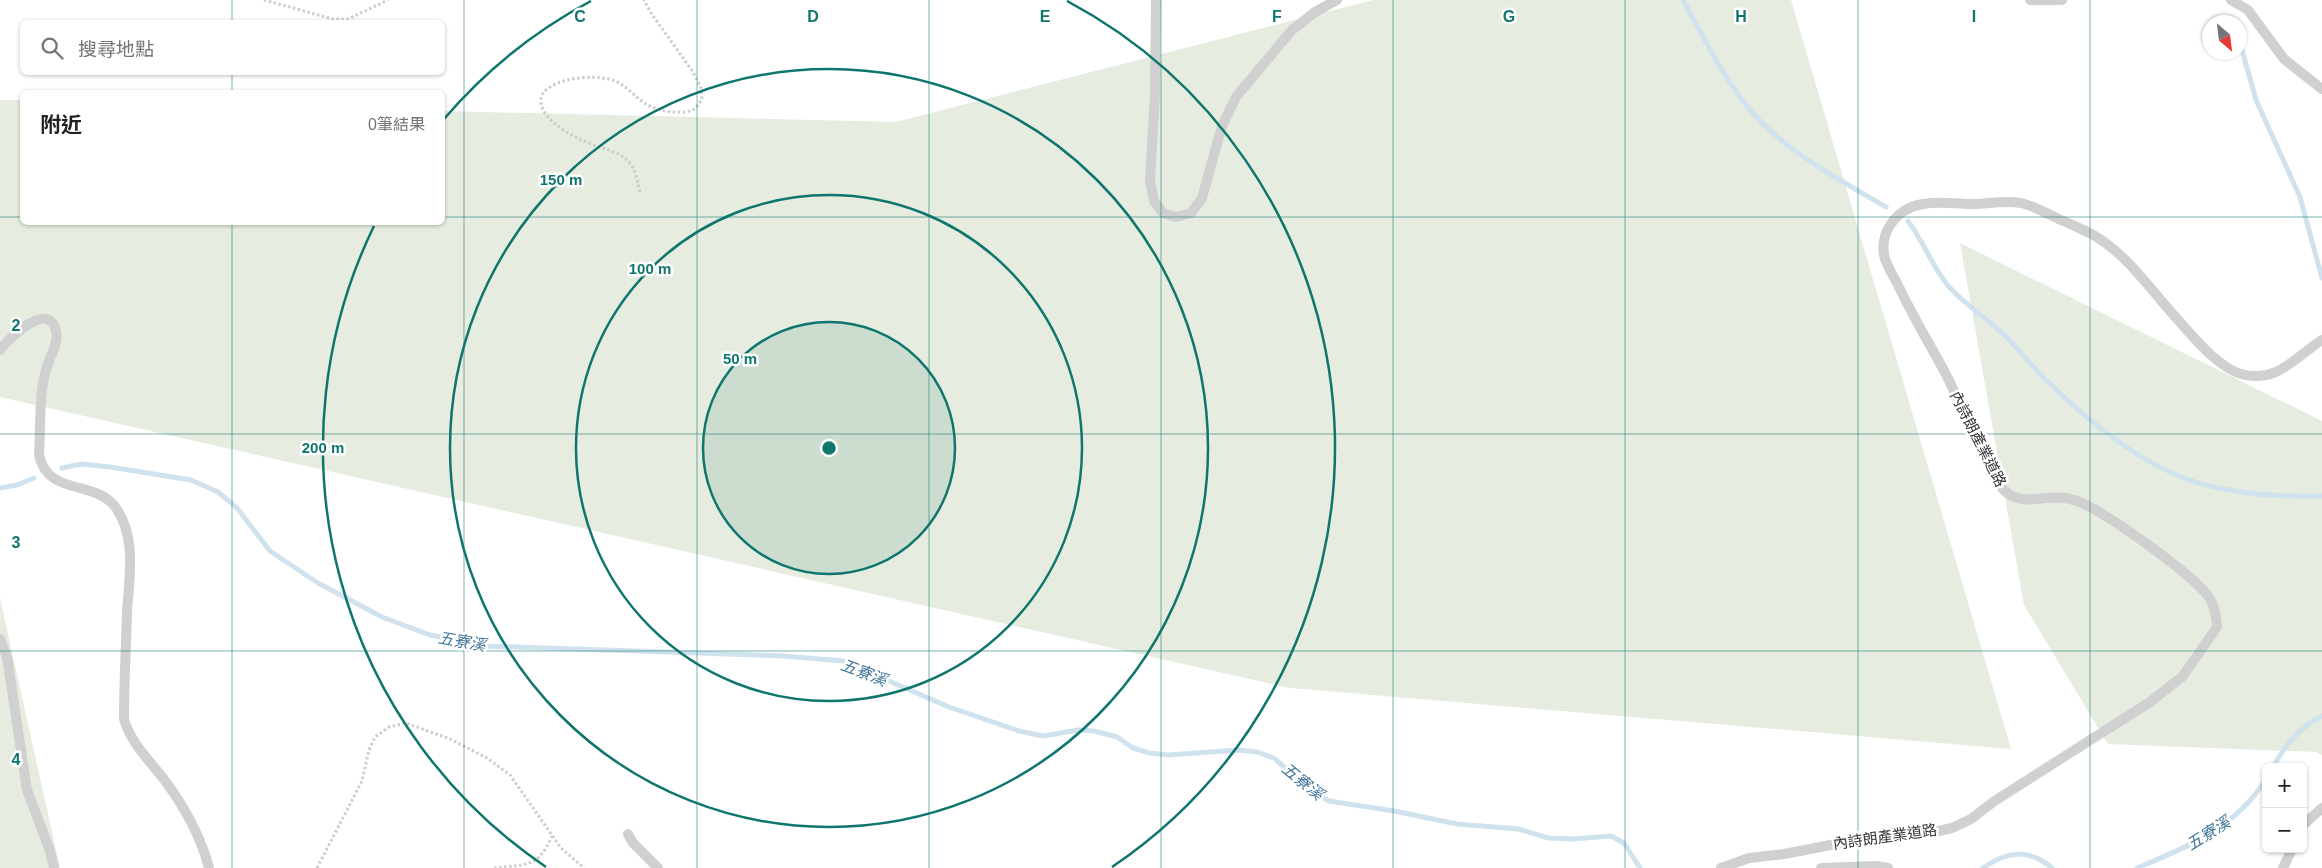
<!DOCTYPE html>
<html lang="zh-TW">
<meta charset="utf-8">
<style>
:root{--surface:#fff;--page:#f6f6f6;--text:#202124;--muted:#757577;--line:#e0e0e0}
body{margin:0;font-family:Helvetica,"Noto Sans TC",sans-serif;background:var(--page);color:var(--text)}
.controls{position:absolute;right:15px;bottom:15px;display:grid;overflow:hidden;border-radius:8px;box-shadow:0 1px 4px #0004}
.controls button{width:45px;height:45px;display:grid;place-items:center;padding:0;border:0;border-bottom:1px solid var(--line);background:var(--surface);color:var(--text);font:25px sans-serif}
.compass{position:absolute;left:2202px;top:15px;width:45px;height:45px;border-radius:50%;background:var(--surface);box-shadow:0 1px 4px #0004;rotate:152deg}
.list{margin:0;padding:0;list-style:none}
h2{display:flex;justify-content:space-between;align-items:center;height:65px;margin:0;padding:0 20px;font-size:21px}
h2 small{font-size:16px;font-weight:400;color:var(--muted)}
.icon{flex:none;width:28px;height:28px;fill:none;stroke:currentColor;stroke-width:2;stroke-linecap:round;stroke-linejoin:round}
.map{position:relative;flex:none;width:2322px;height:868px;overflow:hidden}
.search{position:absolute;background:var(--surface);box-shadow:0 1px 4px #0004;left:20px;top:20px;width:425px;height:55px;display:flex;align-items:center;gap:12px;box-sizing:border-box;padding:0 18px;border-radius:8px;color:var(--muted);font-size:19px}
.panel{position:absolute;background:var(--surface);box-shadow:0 1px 4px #0004;left:20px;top:90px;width:425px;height:135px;border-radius:8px}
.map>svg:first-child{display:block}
.green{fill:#e6ecdf}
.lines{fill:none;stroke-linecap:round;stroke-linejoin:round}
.stream{stroke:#cfe2ee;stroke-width:5}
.path{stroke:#cdcdcd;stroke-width:3;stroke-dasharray:2.5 2.5;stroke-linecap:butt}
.lane{stroke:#d0d0d0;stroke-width:10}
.grid{fill:none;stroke:#0f766e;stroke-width:1;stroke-opacity:0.55}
.ring{fill:none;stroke:#0f766e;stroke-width:2.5}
.labels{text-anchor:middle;stroke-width:5;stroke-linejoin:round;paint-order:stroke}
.street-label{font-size:15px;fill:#333;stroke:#fff}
.water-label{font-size:16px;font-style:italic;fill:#3f7597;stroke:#fff}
.grid-label{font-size:16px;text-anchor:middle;font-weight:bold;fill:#0f766e;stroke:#fff;stroke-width:5;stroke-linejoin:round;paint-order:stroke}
.centre{fill:#0f766e;stroke:#fff;stroke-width:2.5}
.ring-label{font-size:15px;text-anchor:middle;font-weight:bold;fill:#0f766e;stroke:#fff;stroke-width:5;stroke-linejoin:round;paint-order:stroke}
</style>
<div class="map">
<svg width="2322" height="868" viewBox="0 0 2322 868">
<rect width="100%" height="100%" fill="#fff"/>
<path class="green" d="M1373 0H1791L2011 749 1290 688 0 397V100H22V222H442L443 111 896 122Z
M1960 243 2322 421V755L2316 752 2108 744 2024 605Z
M0 598 60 868H0Z"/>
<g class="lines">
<path class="stream" d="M1683 0C1704 38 1730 91 1760 121 1796 157 1843 182 1886 207
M2240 43 2256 100 2300 197 2322 278
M1908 221C1924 242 1933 269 1950 288 1966 305 1985 317 2002 333 2018 347 2030 365 2046 380 2089 422 2146 470 2206 485 2244 495 2283 497 2322 496
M62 468 81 464 110 467 191 480 218 492 237 508 270 551 318 583 382 617 430 635 483 646 784 656 843 661 949 707 1019 731 1043 736 1078 730 1094 731 1117 737 1133 748 1149 753 1168 755 1238 750 1257 752 1274 758 1310 790 1329 801 1394 811 1457 824 1519 829 1548 838 1572 839 1611 836 1624 843 1640 868
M0 488 17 485 34 478
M2273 767C2286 744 2299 728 2322 716
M1983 868C2007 851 2029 848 2052 868
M2137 868C2187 847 2236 828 2266 779"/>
<path class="path" d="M264 0 333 19H348L388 0
M640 192C637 181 636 168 627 160 616 150 600 148 586 142 571 136 543 120 541 103 540 95 544 90 552 86 567 77 595 75 612 80 626 84 634 97 646 104 657 111 683 116 694 109 697 107 699 103 702 100L701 88 693 72 651 13 644 0
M317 868 362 781 369 750 375 737 389 727 406 723 450 739 487 758 510 775 561 848 584 868
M494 868C528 864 538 868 552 836"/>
<path class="lane" d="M1156 0 1155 95 1150 180 1154 201 1163 213 1176 217 1191 213 1202 198 1222 126 1236 97 1292 30 1315 12 1337 0
M2030 0H2062
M2231 0 2248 10 2284 59 2322 89
M0 350C8 339 49 299 56 331 59 342 51 354 48 364 38 392 41 426 39 455 48 497 96 479 116 508 137 538 129 578 127 612 126 648 124 683 124 719 131 744 151 762 166 782 185 808 201 837 209 868
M0 639 7 657 27 790 50 851 54 868
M2303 825 2322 808
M628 834 633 843 658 868
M1721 868 1749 858 1784 854 1872 837 1930 833 1952 828 1971 819 1993 802 2150 702 2183 676 2217 627C2216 616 2215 606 2208 596 2192 574 2103 510 2077 501 2042 488 2015 519 1992 473 1974 437 1960 400 1941 365 1926 338 1910 311 1897 283 1893 276 1888 267 1885 259 1878 232 1897 208 1923 204 1940 201 1955 204 1972 204 1987 204 2005 200 2021 203 2034 206 2048 214 2061 220 2072 225 2085 230 2095 236 2129 256 2153 293 2179 321 2194 338 2218 367 2241 374 2277 384 2295 357 2322 340
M1821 868 1876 866 1888 868
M2283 868 2292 849"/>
</g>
<path class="grid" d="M232 0V22M464 0V868M697 0V868M929 0V868M1161 0V868M1393 0V868M1625 0V868M1858 0V868M2090 0V868M232 72V92M0 217H22M442 217H2322M232 222V868M0 434H2322M0 651H2322"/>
<circle cx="829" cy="448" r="126" fill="#0f766e" fill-opacity=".12"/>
<g class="ring">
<circle cx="829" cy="448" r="126"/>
<circle cx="829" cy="448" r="253"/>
<circle cx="829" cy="448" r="379"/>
<path d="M546 867A506 506 0 0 1 374 226M444 119A506 506 0 0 1 591 1M1067 1A506 506 0 0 1 1112 867"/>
</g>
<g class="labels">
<g class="street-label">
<text transform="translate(1978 439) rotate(63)" y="5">內詩朗產業道路</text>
<text transform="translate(1885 837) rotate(-8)" y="5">內詩朗產業道路</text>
</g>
<g class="water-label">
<text transform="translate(462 641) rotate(10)" y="6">五寮溪</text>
<text transform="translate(864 672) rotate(21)" y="6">五寮溪</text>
<text transform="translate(1303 781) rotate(39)" y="6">五寮溪</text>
<text transform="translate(2208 833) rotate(-32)" y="6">五寮溪</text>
</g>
</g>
<g class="grid-label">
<text x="580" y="22">C</text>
<text x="813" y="22">D</text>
<text x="1045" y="22">E</text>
<text x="1277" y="22">F</text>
<text x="1509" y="22">G</text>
<text x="1741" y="22">H</text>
<text x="1974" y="22">I</text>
<text x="16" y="331">2</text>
<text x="16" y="548">3</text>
<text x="16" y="765">4</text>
</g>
<circle cx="829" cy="448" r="8" class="centre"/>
<g class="ring-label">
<text x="561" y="185">150 m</text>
<text x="650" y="274">100 m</text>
<text x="740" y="364">50 m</text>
<text x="323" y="453">200 m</text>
</g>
</svg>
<div class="controls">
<button>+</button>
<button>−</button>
</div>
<svg class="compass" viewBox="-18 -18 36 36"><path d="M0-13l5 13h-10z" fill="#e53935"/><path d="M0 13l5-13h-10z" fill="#757577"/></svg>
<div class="search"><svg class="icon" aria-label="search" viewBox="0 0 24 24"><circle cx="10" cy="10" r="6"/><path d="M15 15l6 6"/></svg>搜尋地點</div>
<section class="panel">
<h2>附近<small>0筆結果</small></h2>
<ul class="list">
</ul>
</section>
</div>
